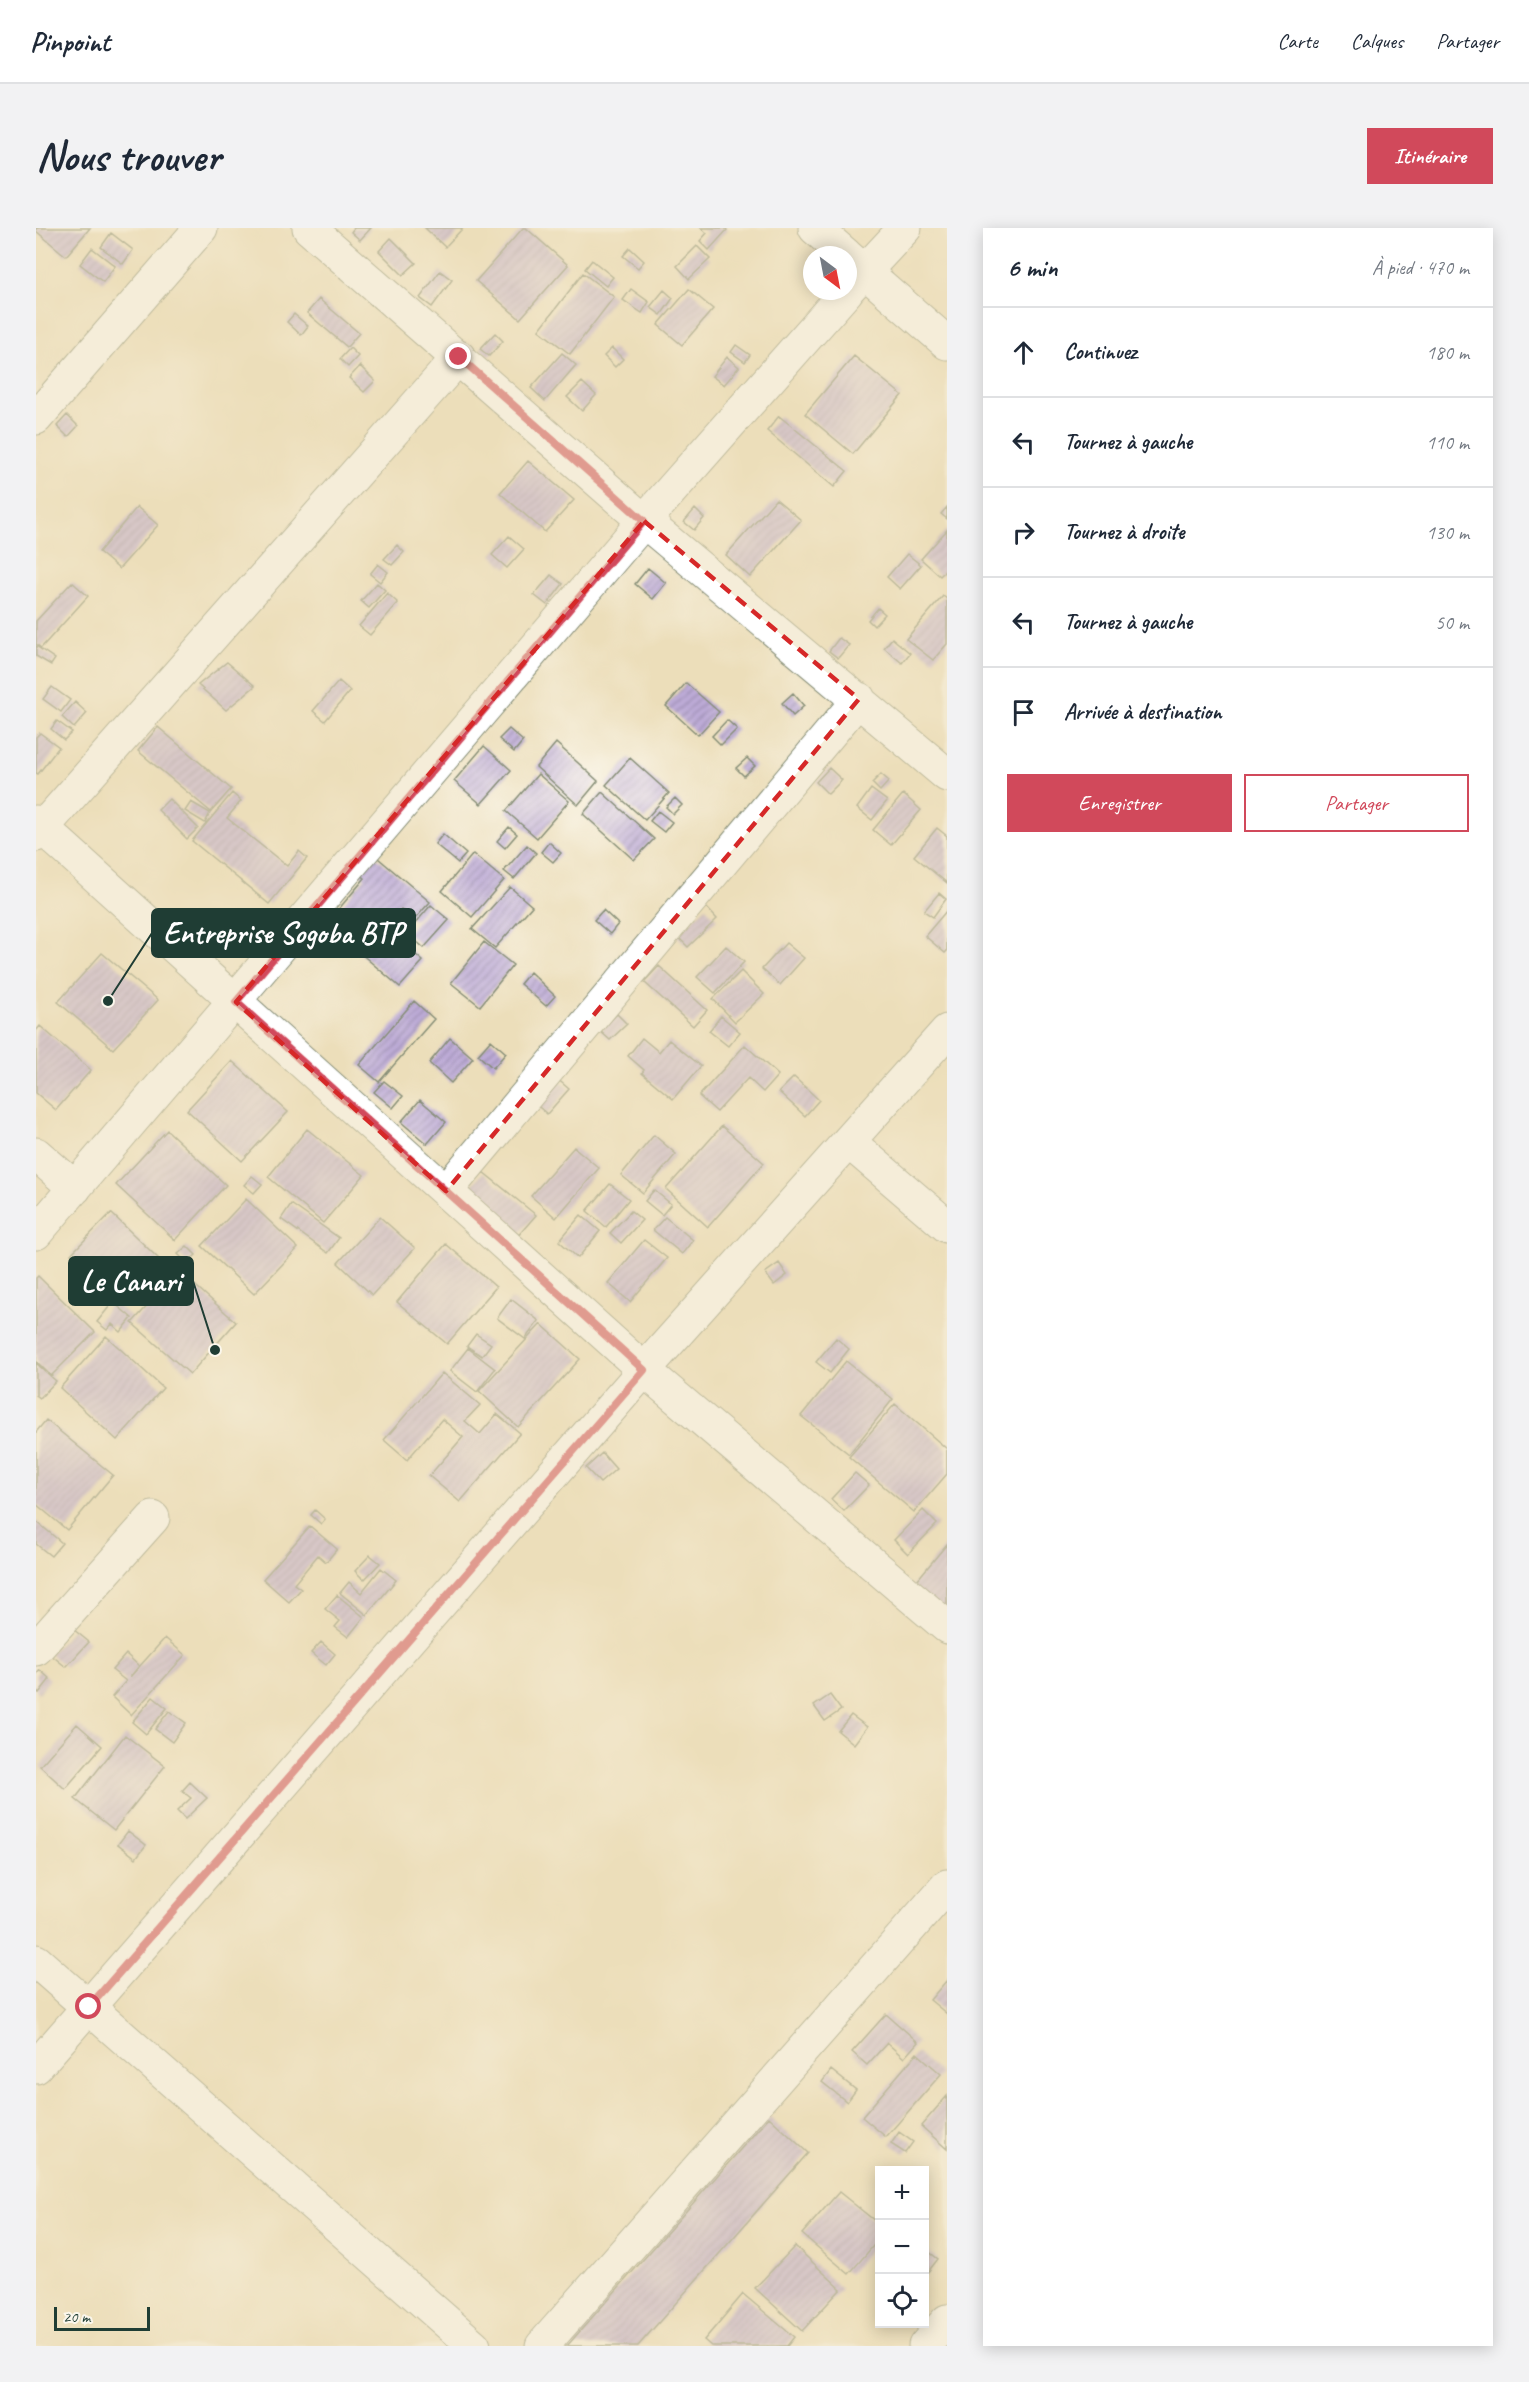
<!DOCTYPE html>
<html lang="fr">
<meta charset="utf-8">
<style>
:root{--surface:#fff;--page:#f2f2f3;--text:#1f2937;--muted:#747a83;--line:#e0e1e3;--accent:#d1495b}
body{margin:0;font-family:Caveat,sans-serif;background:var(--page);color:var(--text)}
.controls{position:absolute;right:18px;bottom:18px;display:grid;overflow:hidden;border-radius:0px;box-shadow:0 3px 15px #0003}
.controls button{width:54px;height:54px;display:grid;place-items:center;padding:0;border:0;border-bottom:2px solid var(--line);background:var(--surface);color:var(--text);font:30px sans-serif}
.compass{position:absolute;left:767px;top:18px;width:54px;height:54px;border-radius:50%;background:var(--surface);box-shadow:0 3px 15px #0003;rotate:148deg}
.scale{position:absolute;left:18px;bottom:15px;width:96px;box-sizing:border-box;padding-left:6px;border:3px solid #1f3d34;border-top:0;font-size:16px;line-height:21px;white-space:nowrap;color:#1f3d34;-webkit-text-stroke:4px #fbf7ec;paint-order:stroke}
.stop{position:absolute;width:18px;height:18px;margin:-14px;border:4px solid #d1495b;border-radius:50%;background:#fff}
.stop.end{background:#d1495b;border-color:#fff;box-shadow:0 2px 6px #0008}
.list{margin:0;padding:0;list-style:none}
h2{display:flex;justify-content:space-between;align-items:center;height:78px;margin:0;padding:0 24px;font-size:26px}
h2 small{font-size:20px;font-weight:400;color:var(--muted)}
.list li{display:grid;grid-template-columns:39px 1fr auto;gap:18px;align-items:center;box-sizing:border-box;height:90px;padding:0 24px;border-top:2px solid var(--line)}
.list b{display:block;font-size:22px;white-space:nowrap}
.list em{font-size:20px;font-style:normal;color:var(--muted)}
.actions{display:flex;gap:12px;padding:18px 24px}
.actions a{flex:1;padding:14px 0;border:2px solid var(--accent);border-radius:0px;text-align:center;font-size:21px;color:var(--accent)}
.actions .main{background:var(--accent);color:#fff}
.icon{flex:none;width:33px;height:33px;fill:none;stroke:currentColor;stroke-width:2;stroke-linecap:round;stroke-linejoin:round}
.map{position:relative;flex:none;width:911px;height:2118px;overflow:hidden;border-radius:0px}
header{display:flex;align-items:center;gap:36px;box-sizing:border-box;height:84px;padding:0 30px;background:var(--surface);border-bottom:2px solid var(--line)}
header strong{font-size:28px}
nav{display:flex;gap:33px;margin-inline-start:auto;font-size:21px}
.intro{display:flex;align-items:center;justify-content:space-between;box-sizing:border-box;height:144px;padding:0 36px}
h1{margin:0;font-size:42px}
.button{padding:15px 27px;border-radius:0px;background:var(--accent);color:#fff;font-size:21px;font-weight:700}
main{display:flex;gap:36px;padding:0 36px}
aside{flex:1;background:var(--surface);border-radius:0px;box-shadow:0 3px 15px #0003}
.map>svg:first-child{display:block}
.building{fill:url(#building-hatch)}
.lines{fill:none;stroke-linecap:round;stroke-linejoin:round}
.minor-casing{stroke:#868e77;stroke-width:35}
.minor{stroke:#fff;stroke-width:33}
.route{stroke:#d1495b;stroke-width:8}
.marked{fill:none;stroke:#d62828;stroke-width:4.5;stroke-dasharray:12 8;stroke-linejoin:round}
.leader{fill:none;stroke:#1f3d34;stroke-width:2}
.callout-dot{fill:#1f3d34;stroke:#fbf7ec;stroke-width:2}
.callout{fill:#1f3d34;stroke:#1f3d34;stroke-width:2}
.callout-label{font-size:30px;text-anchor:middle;font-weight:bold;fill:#fff}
</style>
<header>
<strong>Pinpoint</strong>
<nav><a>Carte</a><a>Calques</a><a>Partager</a></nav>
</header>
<div class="intro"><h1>Nous trouver</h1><a class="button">Itinéraire</a></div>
<main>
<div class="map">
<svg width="911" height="2118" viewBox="0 0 911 2118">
<defs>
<pattern id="building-hatch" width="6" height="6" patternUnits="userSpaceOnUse" patternTransform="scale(1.5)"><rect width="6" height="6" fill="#bdabd7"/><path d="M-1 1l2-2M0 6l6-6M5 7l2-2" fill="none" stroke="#998caf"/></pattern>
</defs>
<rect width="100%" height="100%" fill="#fbf7ec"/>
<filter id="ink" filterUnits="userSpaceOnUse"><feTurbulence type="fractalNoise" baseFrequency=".0167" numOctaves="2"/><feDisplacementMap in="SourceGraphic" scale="12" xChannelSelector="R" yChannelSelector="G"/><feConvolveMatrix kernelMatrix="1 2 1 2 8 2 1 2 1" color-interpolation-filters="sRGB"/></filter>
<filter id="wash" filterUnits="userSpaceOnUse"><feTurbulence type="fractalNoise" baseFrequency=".008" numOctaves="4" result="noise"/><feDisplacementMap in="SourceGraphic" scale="24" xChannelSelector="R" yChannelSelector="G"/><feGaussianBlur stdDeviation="1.35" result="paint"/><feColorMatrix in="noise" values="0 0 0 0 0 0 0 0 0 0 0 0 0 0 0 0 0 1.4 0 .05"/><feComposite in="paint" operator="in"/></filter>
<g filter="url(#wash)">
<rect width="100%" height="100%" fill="#ecdeba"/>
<g id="blocks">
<path class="building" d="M0 0H54L30 28 0 3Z
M318 0H335L324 12 315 4Z
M389 0H427L409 19Z
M487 0H490L532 37 484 91 440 53Z
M665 0H689L691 2 673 22 664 13 671 5Z
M75 5 97 22 87 36 65 19Z
M355 10 380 35 367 47 343 23Z
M661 18 674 31 653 51 641 38Z
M56 20 79 38 67 54 44 36Z
M594 20 608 33 602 40 587 28Z
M556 32 577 49 570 58 549 41Z
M404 43 416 52 396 79 384 70Z
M547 45 578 69 534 126 503 102Z
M595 61 613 74 606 85 587 72Z
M653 61 677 81 646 117 622 97Z
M628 62 637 70 625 87 614 79Z
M283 71 323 105 311 119 271 85Z
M258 86 272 98 265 107 251 94Z
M459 105 467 113 453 128 444 121Z
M700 117 714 127 709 134 695 124Z
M314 120 322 128 312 139 304 131Z
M576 120 587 131 579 139 568 128Z
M526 125 540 137 509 173 495 160Z
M818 128 866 167 817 226 769 186Z
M691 129 703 139 688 157 676 148Z
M324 138 339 153 328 164 313 150Z
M546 154 560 167 546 183 531 169Z
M31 187 42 198 32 209 21 198Z
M743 188 811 243 798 259 731 203Z
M492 233 538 272 509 304 464 265Z
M740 271 765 292 714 349 690 327Z
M101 279 122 297 83 341 63 324Z
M911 279V291L905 286Z
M659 281 668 290 658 302 648 294Z
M911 302V341L904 348 885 331Z
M473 308 488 321 471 340 456 327Z
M361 317 368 324 356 337 348 331Z
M871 326 885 337 864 361 851 349Z
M342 336 352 344 344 354 334 346Z
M612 340 630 355 617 371 599 356Z
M515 347 527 356 511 377 498 367Z
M36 354 52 368 5 420 0 416V393Z
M341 355 349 362 333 380 325 373Z
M351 365 362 375 334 407 323 398Z
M907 368 911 371V416L897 432 870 411Z
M842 380 849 386 838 398 832 392Z
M803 410 813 417 802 430 793 423Z
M856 410 874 425 866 435 848 420Z
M0 418 19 431 15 437 0 428Z
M191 434 219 458 190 482 162 457Z
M303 453 314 463 289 493 277 483Z
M650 455 683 484 662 507 630 478Z
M16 459 34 472 25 484 7 471Z
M757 465 768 478 757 488 746 475Z
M39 474 51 485 38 500 26 489Z
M691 492 701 501 685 517 676 508Z
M21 493 36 504 28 512 15 501Z
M122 499 195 561 175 584 102 523Z
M473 501 487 513 478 524 463 511Z
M4 505 23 519 2 546 0 545V509Z
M520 515 562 553 542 577 500 539Z
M448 518 475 542 445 576 418 553Z
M594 530 633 565 609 592 570 557Z
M711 530 719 538 708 548 700 540Z
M793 540 806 552 792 566 780 554Z
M502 546 533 573 501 610 470 583Z
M845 546 853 553 844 563 836 555Z
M835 561 851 573 836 592 821 580Z
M566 564 618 611 598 632 547 586Z
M196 565 205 573 191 590 251 638 263 623 271 630 233 676 156 613Z
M867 566 885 582 855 617 837 602Z
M639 570 646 577 637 586 630 579Z
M133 571 162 600 151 611 122 582Z
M155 574 174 585 169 595 149 583Z
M622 583 636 594 628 604 614 593Z
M473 599 481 606 469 620 461 613Z
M901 600 911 608V655L878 628Z
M407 606 430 626 422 635 399 616Z
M513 614 525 625 517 634 505 624Z
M491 617 500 625 478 651 468 643Z
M336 625 394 674 378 692 365 681 349 700 387 733 364 759 290 696 329 650 320 643Z
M437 626 468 652 436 689 406 663Z
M474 659 496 678 459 720 436 701Z
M903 665 910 671 897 689 888 683Z
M395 677 413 692 388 720 371 705Z
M670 679 681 691 652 719 640 707Z
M567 682 582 696 574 706 558 692Z
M911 682V723L909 725 889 708Z
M448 714 477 737 444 778 415 755Z
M750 715 768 730 744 757 726 741Z
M690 718 708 734 679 765 661 749Z
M66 725 122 772 77 821 22 774Z
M623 738 671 782 657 798 608 754Z
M705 743 728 766 699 794 677 771Z
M494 744 519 768 510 778 484 756Z
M378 773 398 791 343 854 323 837Z
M581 786 591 796 574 812 564 803Z
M685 788 704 804 692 818 673 803Z
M4 798 55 842 20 882 0 865V803Z
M414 810 437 830 415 855 393 835Z
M606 810 623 824 633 812 665 838 637 871 606 845 608 842 592 828Z
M455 812 470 825 457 840 442 827Z
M709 817 742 847 727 864 712 850 681 884 663 868Z
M196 833 252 884 206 933 151 882Z
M519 849 533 861 511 886 497 874Z
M758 849 783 872 769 888 743 864Z
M348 853 367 868 357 880 338 864Z
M384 872 410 894 391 916 365 894Z
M686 898 728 935 672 999 630 961Z
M271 901 328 947 287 995 232 949Z
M131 902 190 957 139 1012 80 957Z
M618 907 640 926 607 965 585 947Z
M538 919 563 940 520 990 495 968Z
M447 944 500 987 480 1010 427 968Z
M216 948 226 956 218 965 208 957Z
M574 956 593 971 570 999 551 983Z
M618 962 635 976 626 987 609 973Z
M210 971 262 1020 218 1066 166 1018Z
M255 976 303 1010 292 1025 245 991Z
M595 983 606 992 585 1015 574 1005Z
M75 985 124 1032 84 1073 35 1026Z
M545 987 564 1003 542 1030 523 1013Z
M344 989 379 1020 336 1067 302 1035Z
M629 989 657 1012 646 1026 617 1002Z
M608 1012 631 1030 594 1074 572 1055Z
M410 1016 460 1059 411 1116 361 1074Z
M151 1018 160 1027 151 1035 142 1026Z
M743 1035 751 1047 738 1057 729 1045Z
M143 1043 200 1094 154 1146 96 1095Z
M2 1048 59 1104 15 1148 0 1133V1050Z
M475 1071 503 1093 489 1111 461 1090Z
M77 1074 96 1090 85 1104 76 1096 71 1102 61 1094Z
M505 1096 544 1131 482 1199 443 1163Z
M440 1106 455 1116 446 1128 431 1118Z
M70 1108 127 1160 81 1212 24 1160Z
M800 1110 813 1121 794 1145 780 1134Z
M432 1120 459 1141 441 1164 414 1143Z
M810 1133 857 1171 813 1226 765 1188Z
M0 1135 20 1153 4 1170 0 1167Z
M406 1145 444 1177 429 1193 444 1206 461 1186 484 1205 424 1274 393 1248 427 1209 406 1191 371 1232 348 1212Z
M859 1176 911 1221V1246L878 1284 813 1229Z
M10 1192 77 1247 31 1302 0 1276V1204Z
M566 1225 580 1241 564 1255 550 1240Z
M819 1245 833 1257 808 1283 795 1271Z
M279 1282 289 1291 285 1296 275 1287Z
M887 1282 901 1296 872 1326 858 1312Z
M0 1293 26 1315 15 1328 0 1316Z
M274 1298 301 1321 290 1334 282 1327 258 1356 265 1361 253 1374 227 1351Z
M911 1316V1386L877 1357Z
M334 1327 344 1335 328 1352 319 1343Z
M345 1340 360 1352 331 1387 304 1365 313 1354 325 1365Z
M301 1367 328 1389 312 1409 299 1399 304 1393 289 1381Z
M37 1401 53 1414 30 1439 14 1426Z
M129 1410 149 1427 95 1487 76 1469 90 1453 76 1442 90 1426 103 1438 94 1449Z
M285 1414 299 1426 290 1437 275 1425Z
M4 1442 14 1451 3 1465 0 1462V1447Z
M794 1467 805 1482 789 1493 778 1478Z
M117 1469 131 1480 110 1506 96 1494Z
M133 1483 150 1495 136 1514 119 1501Z
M815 1487 831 1499 818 1516 802 1503Z
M41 1496 66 1518 29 1561 4 1538Z
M89 1507 129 1538 78 1602 39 1571Z
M154 1554 171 1570 149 1591 141 1583 155 1570 146 1563Z
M92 1603 110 1617 100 1630 82 1616Z
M911 1752V1786L894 1772Z
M850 1786 882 1814 868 1830 851 1815 831 1837 816 1824Z
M881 1825 905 1846 850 1909 826 1889Z
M795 1842 820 1862 811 1874 786 1854Z
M911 1868V1921L885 1898Z
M733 1889 772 1925 602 2118H531Z
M863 1904 877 1914 869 1925 855 1916Z
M803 1964 844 1997V2010L813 2046 766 2006Z
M759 2018 805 2061 766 2103 719 2060Z
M888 2020 902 2031 888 2049Z
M707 2066 758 2109 751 2118H675L668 2112Z"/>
</g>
</g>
<g filter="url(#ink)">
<use href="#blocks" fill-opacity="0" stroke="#868e77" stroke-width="1.5"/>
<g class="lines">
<g class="minor-casing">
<path id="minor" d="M273 0 608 293 911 547
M779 0 810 27
M812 29 911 115
M813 60 869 0
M0 190 165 0
M0 594 608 1142 911 1399
M0 607 423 129
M813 914 911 998
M0 926 39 960
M410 963 823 471
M0 1005 608 293 811 63
M0 1421 117 1290
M0 1733 438 2118
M0 1839 608 1142 911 803
M506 2118 911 1658
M889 2118 911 2093"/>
</g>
<use href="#minor" class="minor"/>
</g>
</g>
<g class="lines" filter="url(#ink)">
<path class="route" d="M53 1779 608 1142 200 774 608 293 423 129"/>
</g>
<path d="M0 0H911V2118H0ZM608 293 823 471 410 963 200 774Z" fill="#ecdeba" fill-opacity=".55" fill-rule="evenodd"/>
<path class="marked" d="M608 293 823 471 410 963 200 774Z"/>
<path class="leader" d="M72 773L116 705M179 1122L157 1053"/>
<g class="callout-dot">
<circle cx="72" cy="773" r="6"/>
<circle cx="179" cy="1122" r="6"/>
</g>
<g class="callout">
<rect x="116" y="681" width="263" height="48" rx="6"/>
<rect x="33" y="1029" width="124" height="48" rx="6"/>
</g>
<g class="callout-label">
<text x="247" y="715">Entreprise Sogoba BTP</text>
<text x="95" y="1063">Le Canari</text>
</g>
</svg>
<div class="controls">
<button>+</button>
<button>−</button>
<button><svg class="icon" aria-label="locate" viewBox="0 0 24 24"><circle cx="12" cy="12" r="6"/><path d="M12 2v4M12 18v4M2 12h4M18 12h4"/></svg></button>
</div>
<svg class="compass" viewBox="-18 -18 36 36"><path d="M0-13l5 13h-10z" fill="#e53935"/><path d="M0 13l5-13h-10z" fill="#747a83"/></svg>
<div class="scale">20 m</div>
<div class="stop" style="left:53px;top:1779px"></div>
<div class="stop end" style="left:423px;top:129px"></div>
</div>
<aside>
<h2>6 min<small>À pied · 470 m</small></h2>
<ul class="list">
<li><svg class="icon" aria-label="ahead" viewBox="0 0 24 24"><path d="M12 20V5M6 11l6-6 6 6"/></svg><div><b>Continuez</b></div><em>180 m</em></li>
<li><svg class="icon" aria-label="left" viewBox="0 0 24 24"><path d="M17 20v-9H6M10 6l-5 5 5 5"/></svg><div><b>Tournez à gauche</b></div><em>110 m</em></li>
<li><svg class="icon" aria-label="right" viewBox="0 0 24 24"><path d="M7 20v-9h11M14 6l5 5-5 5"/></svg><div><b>Tournez à droite</b></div><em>130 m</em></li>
<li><svg class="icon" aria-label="left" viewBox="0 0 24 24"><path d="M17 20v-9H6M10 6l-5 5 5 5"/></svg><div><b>Tournez à gauche</b></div><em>50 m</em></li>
<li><svg class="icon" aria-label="arrive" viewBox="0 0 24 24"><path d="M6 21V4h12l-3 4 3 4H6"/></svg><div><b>Arrivée à destination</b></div></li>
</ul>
<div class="actions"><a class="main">Enregistrer</a><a>Partager</a></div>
</aside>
</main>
